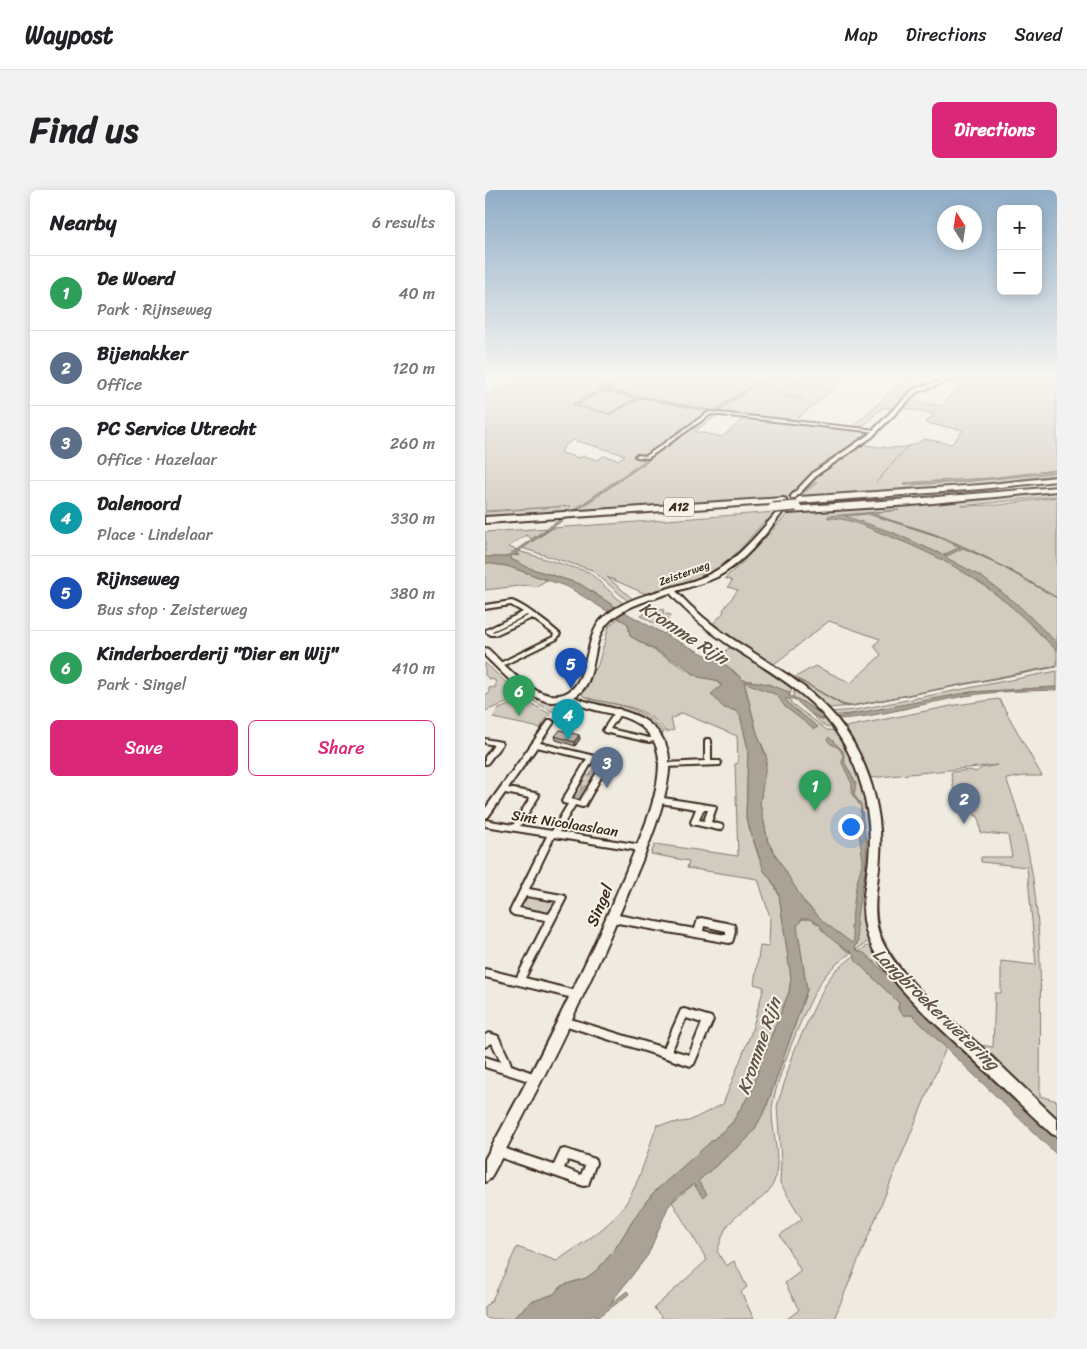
<!DOCTYPE html>
<meta charset="utf-8">
<style>
:root{--surface:#fff;--page:#f2f2f2;--text:#202124;--muted:#757577;--line:#e0e0e0;--accent:#db2777}
body{margin:0;font-family:Sriracha,sans-serif;background:var(--page);color:var(--text)}
.controls{position:absolute;right:15px;top:15px;display:grid;overflow:hidden;border-radius:8px;box-shadow:0 2px 12px #0003}
.controls button{width:45px;height:45px;display:grid;place-items:center;padding:0;border:0;border-bottom:1px solid var(--line);background:var(--surface);color:var(--text);font:25px sans-serif}
.compass{position:absolute;left:452px;top:15px;width:45px;height:45px;border-radius:50%;background:var(--surface);box-shadow:0 2px 12px #0003;rotate:348deg}
.you{position:absolute;left:365px;top:636px;width:18px;height:18px;margin:-12px;border:4px solid #fff;border-radius:50%;background:#1a73e8;box-shadow:0 0 0 8px #1a73e833}
.badge{display:grid;place-items:center;width:32px;height:32px;border-radius:50%;background:var(--accent);color:#fff;font-size:16px;font-weight:700}
.pin{position:absolute;translate:-50% -41px;filter:drop-shadow(0 1px 2px #0008)}
.pin::after{content:'';position:absolute;top:26px;width:18px;height:15px;background:inherit;clip-path:polygon(0 0,100% 0,50% 100%)}
.list{margin:0;padding:0;list-style:none}
h2{display:flex;justify-content:space-between;align-items:center;height:65px;margin:0;padding:0 20px;font-size:21px}
h2 small{font-size:16px;font-weight:400;color:var(--muted)}
.list li{display:grid;grid-template-columns:32px 1fr auto;gap:15px;align-items:center;box-sizing:border-box;height:75px;padding:0 20px;border-top:1px solid var(--line)}
.list b{display:block;font-size:19px;white-space:nowrap}
.list p{margin:0;font-size:16px;white-space:nowrap;color:var(--muted)}
.list em{font-size:16px;font-style:normal;color:var(--muted)}
.actions{display:flex;gap:10px;padding:15px 20px}
.actions a{flex:1;padding:11px 0;border:1px solid var(--accent);border-radius:8px;text-align:center;font-size:18px;color:var(--accent)}
.actions .main{background:var(--accent);color:#fff}
.map{position:relative;flex:none;width:572px;height:1129px;overflow:hidden;border-radius:8px}
header{display:flex;align-items:center;gap:30px;box-sizing:border-box;height:70px;padding:0 25px;background:var(--surface);border-bottom:1px solid var(--line)}
header strong{font-size:24px}
nav{display:flex;gap:28px;margin-inline-start:auto;font-size:18px}
.intro{display:flex;align-items:center;justify-content:space-between;box-sizing:border-box;height:120px;padding:0 30px}
h1{margin:0;font-size:35px}
.button{padding:12px 22px;border-radius:8px;background:var(--accent);color:#fff;font-size:18px;font-weight:700}
main{display:flex;gap:30px;padding:0 30px}
aside{flex:1;background:var(--surface);border-radius:8px;box-shadow:0 2px 12px #0003}
.map>svg:first-child{display:block}
.green{fill:#d1cbc0;stroke:#867a6f;fill-rule:evenodd}
.water{fill:#aaa296;stroke:#7e7266;fill-rule:evenodd}
.lines{fill:none;stroke-linecap:round;stroke-linejoin:round}
.stream{stroke:#7e7266;stroke-width:1}
.street-casing{stroke:#3b2a1e;stroke-width:4}
.secondary-casing{stroke:#3b2a1e;stroke-width:4}
.highway-casing{stroke:#3b2a1e;stroke-width:4}
.street{fill:#f7f3e8;fill-rule:evenodd}
.secondary{fill:#f7f3e8;fill-rule:evenodd}
.highway{fill:#f7f3e8;fill-rule:evenodd}
.highway-bridge-casing{stroke:#3b2a1e;stroke-width:12;stroke-linecap:butt}
.highway-bridge{stroke:#f7f3e8;stroke-width:9}
.wall{fill:#a39c92;stroke:#3b2a1e}
.shaded-wall{fill:#847f77;stroke:#3b2a1e}
.building{fill:#bdb5aa;stroke:#3b2a1e}
.labels{text-anchor:middle;stroke-width:4;stroke-linejoin:round;paint-order:stroke}
.far-street-label{font-size:11px;fill:#3b2a1e;stroke:#f7f3e8}
.shield{fill:#f7f3e8;stroke:#73665b;stroke-width:1}
.shield-label{font-size:12px;font-weight:bold;fill:#3b2a1e}
.street-label{font-size:14px;fill:#3b2a1e;stroke:#f7f3e8}
.near-street-label{font-size:16px;fill:#3b2a1e;stroke:#f7f3e8}
.near-water-label{font-size:18px;font-style:italic;fill:#625448;stroke:#f7f3e8}
</style>
<header>
<strong>Waypost</strong>
<nav><a>Map</a><a>Directions</a><a>Saved</a></nav>
</header>
<div class="intro"><h1>Find us</h1><a class="button">Directions</a></div>
<main>
<aside>
<h2>Nearby<small>6 results</small></h2>
<ul class="list">
<li><span class="badge" style="background:#2e9e5b">1</span><div><b>De Woerd</b><p>Park · Rijnseweg</p></div><em>40 m</em></li>
<li><span class="badge" style="background:#5c6f8a">2</span><div><b>Bijenakker</b><p>Office</p></div><em>120 m</em></li>
<li><span class="badge" style="background:#5c6f8a">3</span><div><b>PC Service Utrecht</b><p>Office · Hazelaar</p></div><em>260 m</em></li>
<li><span class="badge" style="background:#0f9aa8">4</span><div><b>Dalenoord</b><p>Place · Lindelaar</p></div><em>330 m</em></li>
<li><span class="badge" style="background:#1a4fb4">5</span><div><b>Rijnseweg</b><p>Bus stop · Zeisterweg</p></div><em>380 m</em></li>
<li><span class="badge" style="background:#2e9e5b">6</span><div><b>Kinderboerderij &quot;Dier en Wij&quot;</b><p>Park · Singel</p></div><em>410 m</em></li>
</ul>
<div class="actions"><a class="main">Save</a><a>Share</a></div>
</aside>
<div class="map">
<svg width="572" height="1129" viewBox="0 0 572 1129">
<rect width="100%" height="100%" fill="#efebe0"/>
<filter id="ink" filterUnits="userSpaceOnUse"><feTurbulence type="fractalNoise" baseFrequency=".02" numOctaves="2"/><feDisplacementMap in="SourceGraphic" scale="10" xChannelSelector="R" yChannelSelector="G"/><feConvolveMatrix kernelMatrix="1 2 1 2 8 2 1 2 1" color-interpolation-filters="sRGB"/></filter>
<g filter="url(#ink)">
<path class="green" d="M27 187H315L292 204 317 209 319 207 297 203 318 187H363L309 231 235 223 210 241 237 247 261 227 386 241 334 276 303 307 90 321 163 271 88 321 0 327V322L86 316 0 321V206L35 189ZM88 250 140 265 133 270 119 266 112 270 99 266 95 268 76 263 79 256Z
M423 187H431L424 194 434 196 423 203 409 219 398 217 376 238 367 237Z
M480 187H560L570 189 572 187V280L506 288 419 293V295L476 292 572 282V285L475 296 314 306 332 293 331 292 311 307 336 281 377 254C396 258 422 262 439 249L467 254 478 240 440 233 449 224 419 218 426 211 456 216 476 194 466 192Z
M572 301V306L476 316 514 315 572 307V477L366 516 345 518 309 488 330 476 366 493 396 465 389 456 395 449 344 431 288 475 227 435 239 422 238 420 253 400 243 397 247 391 240 388 257 373 305 321 481 310Z
M292 322 284 331H280C266 346 253 364 237 376 215 390 185 396 161 404L122 387 149 410 144 412 107 380 37 358 68 338Z
M64 338 47 349 41 345 23 357 32 360 21 367H0V342Z
M33 361 104 382 140 415 134 419 95 394 44 378 24 368 28 365 33 366 30 364Z
M0 373 22 376 62 390 50 397 43 395 0 400Z
M170 418 179 420 178 423 186 425 177 438 156 426Z
M134 428 143 434 145 446 212 486 230 490 236 496 227 504 239 518 249 520 255 525 263 559 261 628 274 668 294 705 306 788 304 802 275 874 268 898 247 933 168 1003 154 1021 128 1062 111 1081 101 1088 76 1096 69 1104 46 1112 27 1129H0V1117L7 1110 32 1057 72 1071C91 1057 114 1044 131 1026 153 1002 161 965 172 935L204 931 238 914 266 843 279 797 269 794 275 756 284 757 285 727 273 689 202 678 204 671 166 664 170 654 253 666 250 574 253 573 252 546 197 523 186 529 189 540 181 542C157 510 129 518 98 506L97 503 103 497 101 496 113 475 124 436Z
M248 456 308 496 304 507H306L304 508 306 513 342 540 353 541 370 573 382 615 379 616 380 620 383 619 385 626 386 747 381 753 371 760 370 756 373 753 372 746 371 752 366 753 340 733 316 708 283 652 275 613 281 564 272 543 259 491H265L304 506V503L283 494 258 490 248 480 228 468Z
M0 473 36 506 35 508 0 521V504H4V498L11 497 10 490 4 489 0 485Z
M572 481V497L486 502 380 523 351 525 350 529 345 522 370 520Z
M310 497H312L337 520 351 538C340 539 334 531 326 524L338 530 341 528 340 526 308 507Z
M45 504C61 509 77 511 92 516L87 524 66 521 41 507Z
M38 509 65 524 55 538 8 528 14 519Z
M104 509C132 514 161 518 179 543L174 545C151 521 131 519 100 511Z
M514 509 557 586H539L521 589C563 689 555 800 555 906L572 911V927L518 877 512 878 405 772 387 728 395 654H397C396 679 389 705 393 730 399 775 463 823 495 855L508 857 510 803H516V771L551 775 542 677 496 672V667H527L523 645 496 643 493 626H490L487 616H471L466 582 485 580 491 582 496 578 512 575 385 588 392 616H389L356 538 471 515Z
M107 570 119 573 117 576H112L106 586 110 587 105 597 100 596 94 607 99 608 97 611 85 609 87 606 91 607 98 596 93 595 99 585 104 586 110 575 105 574Z
M41 706 73 712 66 726 33 720Z
M317 729H325L335 735 336 739 362 761 367 762C357 769 347 777 339 787 323 809 288 894 287 921 287 943 296 967 290 989 283 1011 258 1017 244 1034 238 1041 236 1052 232 1061L241 1076 249 1071 262 1097 256 1102 269 1129H178L169 1118 222 1070 187 1012 209 994 218 1007 222 1004 213 991 262 949 281 918 322 800 312 736Z
M382 756 388 757 408 783 405 787 379 763 373 762Z
M370 765 371 771 414 813 413 819 418 825H427L461 858 349 1129H302L314 1120 300 1093 316 1081 295 1045 317 1029 295 993 296 970 292 916 310 859 333 809 343 790 351 780Z"/>
<path class="water" d="M278 187H282L231 223 156 208 126 224 87 215 127 192 141 189 122 200 229 221ZM116 201H118L151 208 124 224 92 216Z
M162 269 164 270 31 363 34 365H28L24 368 44 378 95 394 127 415 179 444 185 439 188 441 182 446 241 475 258 490 283 494 304 502V506C312 507 331 521 340 526L342 528 338 530 326 524 309 509H300L307 517 333 537 329 539 300 517 292 505 259 492 272 543 282 569 275 613 283 652 319 712 340 733 367 753 369 750 366 737 371 696 378 671 374 642 376 617 367 604V594L357 573 358 565 354 558 346 554 342 550 344 547 358 561 360 573 371 594 369 605 376 614 380 646 382 650 380 681 371 732 373 752 370 756C371 761 374 762 379 763L405 787 572 947V965L427 825H418L413 819 414 813 371 771 367 762C357 758 339 745 335 735L325 729H317L312 736 322 800 281 918 270 939 262 949 213 991 222 1004 218 1008 209 994 193 1005 183 1017 163 1065 124 1115 142 1101 144 1104 111 1129 110 1124 98 1129H27L46 1112 69 1104 76 1096 101 1088 111 1081 128 1062 154 1021 168 1003 247 933 268 898 275 874 304 802 306 788 294 705 290 695 279 681 261 628 263 559 255 525 252 521 239 518 226 504 237 495 230 490 213 487 199 476 145 446 143 434 83 397 22 376 0 373V367H21Z
M572 280V282L559 284 476 292 419 295V293L506 288Z
M414 320 386 323C408 332 431 337 452 345 495 362 533 384 572 408L509 372 478 358 460 367 497 387 510 397 531 413 572 453V461C553 442 534 422 513 406 478 378 436 358 394 342 379 336 360 327 343 328V326ZM383 324 449 345 475 357 458 365 409 343 360 326Z
M572 476 363 517 355 514 297 480 357 514 366 516Z
M572 497V500C541 501 511 501 480 506 438 513 396 527 353 529L351 527 486 502Z"/>
<g class="lines">
<path class="stream" d="M391 293 421 258"/>
<g class="street-casing">
<path id="street" d="M224 222 391 240 393 241 391 242 226 224 163 268 152 267 150 266 152 265 161 266Z
M27 411C39 415 65 435 75 444L72 449 15 477 12 475 13 474 68 447 69 444 47 428 10 445H6L1 442V440L38 422 26 415 0 419V415ZM42 425 43 426 8 442 7 441Z
M132 519H134L137 521 125 539 164 548 172 546H174L175 548 174 550 164 552 119 542 118 540Z
M64 530H66L69 532 55 553 122 569 125 571 100 616 97 617 90 615 74 642 156 655 159 656 160 658 159 660 156 661 69 647 44 699 77 705 80 706 81 708 40 788 95 802 97 805 95 808 92 809 0 787V779L32 787 61 730 29 725 26 723 25 721 62 646 0 636V630L28 635 45 608 20 603 3 627 0 628V619ZM52 557 102 569 77 611 78 613 83 614 67 641 35 636 54 606 53 604 50 603 23 598ZM108 570 118 572 95 611 86 609ZM41 706 72 711 64 724 34 718Z
M0 549 16 552 17 554 2 574H0V567L9 555 0 553Z
M221 549H225L226 551V571H235L236 573 235 575 178 577 177 575 178 573H180L220 571V551Z
M172 607 230 616 231 618 226 632 237 635 238 637 237 639 234 640 207 634 206 632 211 619 169 612 168 610 169 608ZM218 620H223L219 631 214 630Z
M127 724 210 739 213 729 216 728 246 734 249 735C251 740 249 747 247 752L244 753 127 732 124 731 123 728 124 725ZM219 736 241 741V745L218 741Z
M199 819 226 827 228 830 209 874 206 876 79 835 76 834 74 831 76 828 79 827 179 858 196 820ZM201 828 217 833 204 865 187 860Z
M4 843 13 846 24 869 26 875 53 885 55 888 53 891 50 893 0 877V867L16 872 7 853 0 857V845Z
M12 956 69 975 76 960 80 959 110 969 111 973 103 995 99 996 8 965 7 961 8 957ZM83 970 100 976 96 985 79 978Z"/>
</g>
<g class="secondary-casing">
<path id="secondary" d="M466 187H475L432 202 387 247 333 284 310 308H306V306L329 282 383 245 428 200Z
M293 321 298 322C280 345 259 373 232 387 219 393 205 397 191 401 209 421 230 438 252 452 293 479 338 503 364 546 386 581 398 624 395 665 394 689 387 713 392 737 401 778 464 828 495 856 521 880 546 905 572 929V946L567 944C539 918 512 892 485 866 452 834 388 782 380 736 375 713 382 691 384 668 388 628 377 583 356 549 330 505 285 482 244 455 222 440 202 423 185 403 164 410 137 417 122 434 104 454 115 492 89 507 121 521 162 516 180 553 188 570 183 591 179 608 169 646 152 682 137 718 98 811 53 900 5 989L0 992V969C51 876 99 782 140 684 154 649 174 611 174 572 174 561 170 550 162 542 147 525 123 524 103 518 96 516 89 512 82 511 78 510 72 512 67 512 63 512 57 510 53 508 31 500 16 481 0 466V458L3 459C20 475 48 509 74 505 105 501 98 450 116 430 143 402 194 400 227 383 254 369 273 343 293 321Z"/>
</g>
<g class="highway-casing">
<path id="highway" d="M572 287V291L496 299 314 313 310 310 314 307 496 295Z
M572 297V301L427 315 303 323 299 320 303 317 427 309Z
M298 308 301 309V313L0 333V327Z"/>
</g>
<use href="#street" class="street"/>
<use href="#secondary" class="secondary"/>
<use href="#highway" class="highway"/>
<g class="highway-bridge-casing">
<path id="highway-bridge" d="M288 318 311 316"/>
</g>
<use href="#highway-bridge" class="highway-bridge"/>
</g>
<path class="wall" d="M94 545 95 549 90 556 71 550 70 546Z"/>
<path class="shaded-wall" d="M94 545 95 549 90 556 89 552Z"/>
<path class="building" d="M75 540 94 545 89 552 70 546Z"/>
</g>
<linearGradient id="sky" x2="0" y2="1"><stop stop-color="#8fadc7"/><stop offset="0.54" stop-color="#f8f6f1"/><stop offset="1" stop-color="#f8f6f1" stop-opacity="0"/></linearGradient>
<rect width="572" height="345" fill="url(#sky)"/>
<g class="labels">
<g class="far-street-label">
<text transform="translate(199 383) rotate(-20)" y="4">Zeisterweg</text>
</g>
<rect class="shield" x="179" y="307.5" width="30" height="19" rx="4"/>
<g class="shield-label">
<text x="194" y="321">A12</text>
</g>
<g class="street-label">
<text transform="translate(80 633) rotate(9)" y="5">Sint Nicolaaslaan</text>
</g>
<g class="near-street-label">
<text transform="translate(114 715) rotate(-67)" y="6">Singel</text>
</g>
<g class="near-water-label">
<text transform="translate(199 443) rotate(33)" y="6">Kromme Rijn</text>
<text transform="translate(451 819) rotate(44)" y="6">Langbroekerwetering</text>
<text transform="translate(274 856) rotate(-71)" y="6">Kromme Rijn</text>
</g>
</g>
</svg>
<div class="controls">
<button>+</button>
<button>−</button>
</div>
<svg class="compass" viewBox="-18 -18 36 36"><path d="M0-13l5 13h-10z" fill="#e53935"/><path d="M0 13l5-13h-10z" fill="#757577"/></svg>
<div class="you"></div>
<div class="pin badge" style="left:330px;top:621px;background:#2e9e5b">1</div>
<div class="pin badge" style="left:479px;top:634px;background:#5c6f8a">2</div>
<div class="pin badge" style="left:122px;top:598px;background:#5c6f8a">3</div>
<div class="pin badge" style="left:83px;top:550px;background:#0f9aa8">4</div>
<div class="pin badge" style="left:86px;top:499px;background:#1a4fb4">5</div>
<div class="pin badge" style="left:34px;top:526px;background:#2e9e5b">6</div>
</div>
</main>
